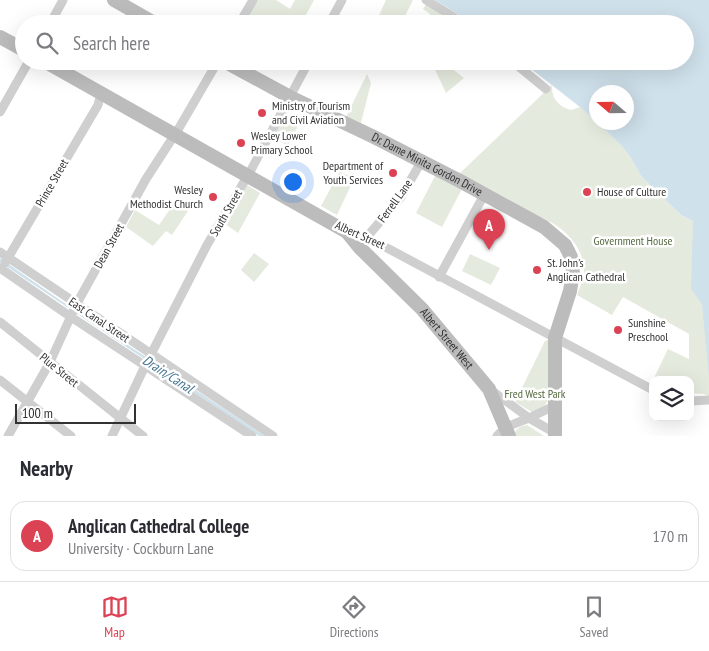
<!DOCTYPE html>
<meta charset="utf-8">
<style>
:root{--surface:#fff;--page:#f7f7f7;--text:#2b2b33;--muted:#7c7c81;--line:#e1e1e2;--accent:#db4253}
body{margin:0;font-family:"PT Sans Narrow",sans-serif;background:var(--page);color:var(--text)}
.controls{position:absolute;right:15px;bottom:15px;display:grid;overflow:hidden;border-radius:10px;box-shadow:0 5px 20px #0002}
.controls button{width:45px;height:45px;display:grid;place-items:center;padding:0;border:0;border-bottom:1px solid var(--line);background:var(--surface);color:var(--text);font:25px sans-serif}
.compass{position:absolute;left:589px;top:85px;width:45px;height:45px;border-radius:50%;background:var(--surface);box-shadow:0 5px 20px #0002;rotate:290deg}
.scale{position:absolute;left:15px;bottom:12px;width:121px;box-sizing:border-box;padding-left:5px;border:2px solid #323232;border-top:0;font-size:14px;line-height:18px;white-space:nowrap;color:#323232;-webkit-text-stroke:4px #fff;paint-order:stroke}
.you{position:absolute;left:292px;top:181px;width:18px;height:18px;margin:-12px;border:4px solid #fff;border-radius:50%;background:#1a73e8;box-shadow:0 0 0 8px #1a73e833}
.badge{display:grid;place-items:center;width:32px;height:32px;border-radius:50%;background:var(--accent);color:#fff;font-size:16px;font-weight:700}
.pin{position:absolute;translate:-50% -41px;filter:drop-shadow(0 1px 2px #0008)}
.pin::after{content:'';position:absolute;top:26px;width:18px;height:15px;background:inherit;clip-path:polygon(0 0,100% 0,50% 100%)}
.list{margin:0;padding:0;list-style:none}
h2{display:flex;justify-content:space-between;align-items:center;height:65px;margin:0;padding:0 20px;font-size:21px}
h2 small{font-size:16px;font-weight:400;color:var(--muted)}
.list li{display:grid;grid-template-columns:32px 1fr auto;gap:15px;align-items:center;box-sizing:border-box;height:70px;margin:0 10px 10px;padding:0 10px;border:1px solid var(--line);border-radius:15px}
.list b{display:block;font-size:19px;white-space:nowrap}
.list p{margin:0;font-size:16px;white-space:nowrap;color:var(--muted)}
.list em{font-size:16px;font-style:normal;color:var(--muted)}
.icon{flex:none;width:28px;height:28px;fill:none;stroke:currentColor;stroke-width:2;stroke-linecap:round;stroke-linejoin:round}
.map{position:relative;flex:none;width:709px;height:436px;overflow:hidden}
.search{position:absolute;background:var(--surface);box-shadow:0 5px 20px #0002;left:15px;right:15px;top:15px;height:55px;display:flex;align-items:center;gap:12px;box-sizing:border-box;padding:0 18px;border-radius:28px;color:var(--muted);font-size:19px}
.sheet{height:145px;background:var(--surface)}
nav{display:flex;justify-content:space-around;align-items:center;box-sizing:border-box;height:70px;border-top:1px solid var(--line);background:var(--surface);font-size:14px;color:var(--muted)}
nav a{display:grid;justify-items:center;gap:2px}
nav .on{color:var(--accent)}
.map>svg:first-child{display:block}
.green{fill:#e5eade}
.water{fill:#cfe1eb;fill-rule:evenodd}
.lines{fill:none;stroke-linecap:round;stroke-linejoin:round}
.minor{stroke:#cfcfcf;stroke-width:9}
.secondary{stroke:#bcbcbc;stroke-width:14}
.poi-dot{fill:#db4253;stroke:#fff;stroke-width:2}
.labels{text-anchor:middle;stroke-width:5;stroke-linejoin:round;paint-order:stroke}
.poi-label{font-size:12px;fill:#323232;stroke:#fff;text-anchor:start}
.street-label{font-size:12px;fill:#323232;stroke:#fff}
.park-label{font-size:12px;fill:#566b41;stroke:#fff}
.water-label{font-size:14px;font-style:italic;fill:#447590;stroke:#fff}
</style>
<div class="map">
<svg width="709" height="436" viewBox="0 0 709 436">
<rect width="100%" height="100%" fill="#fff"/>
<path class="green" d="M255 0H276L290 9 295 0H314L301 24H242Z
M386 0H413L401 24H375Z
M426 4 441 14 435 24H426L430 14 423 9Z
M431 61H442L464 78 446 93Z
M367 74 371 83 361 123 346 117Z
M552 85C551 98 559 107 571 110L580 107 621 145 631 158 641 176 681 215 693 221 699 294 709 318V397L704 394 690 393V380H653L668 349 689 359V334L623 297 612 315 577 295C579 288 584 280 584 273 586 246 558 220 532 215L459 174Z
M282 118 298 126 288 146 272 137Z
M340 171 349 176 348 178 353 181 337 215 321 206Z
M435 176 462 189 442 227 416 213Z
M247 185 260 193 238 233 225 224Z
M175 202 188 211 172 235 166 231 153 246 126 227 135 210 159 225Z
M254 253 269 264 254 282 241 270Z
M470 254 500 268 491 285 462 271Z
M548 340 550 341 549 399 543 408 532 412 515 402 545 341Z
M527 425 544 436H514C515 429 520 426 527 425Z"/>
<path class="water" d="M435 0H709V378L702 304 691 289 693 221 681 215 641 176 631 158 621 145 580 107 521 61H685V24H474ZM596 92H626V122H596Z
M0 258 60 300 265 436H259L0 262Z"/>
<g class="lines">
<path class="minor" d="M426 0 465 24
M50 24 63 0
M239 24 253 0
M329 24 342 0
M512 61 546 89
M0 112 29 61
M347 232 366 238 389 249 653 390
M366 238 401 197 421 162
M0 252 273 436
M5 263 98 105 101 93
M0 268 71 317 252 436
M439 277 484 195
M0 322 143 436
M0 380 71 436
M491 390 529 418 555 433
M690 401 709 400
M8 436 50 362 76 305 146 179 179 128 218 61
M112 436 145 366 207 245 251 170 309 61
M497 436 506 427 529 418 554 406"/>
<g class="secondary">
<path d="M114 0 156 24"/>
<path d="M0 37 24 50"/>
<path id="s1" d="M44 61 347 232 360 248 422 309 484 383 489 389 509 436"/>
<path id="s2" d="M224 61 290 97 374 137 460 181 544 227 565 245 571 257 573 273 570 291 555 338V436"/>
</g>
</g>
<g class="poi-dot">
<circle cx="262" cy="113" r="5"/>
<circle cx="241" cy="143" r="5"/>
<circle cx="393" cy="173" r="5"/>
<circle cx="587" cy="192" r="5"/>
<circle cx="213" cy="197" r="5"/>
<circle cx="537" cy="270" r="5"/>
<circle cx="618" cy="330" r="5"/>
</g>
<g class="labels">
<g class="poi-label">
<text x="272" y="110">Ministry of Tourism<tspan x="272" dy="14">and Civil Aviation</tspan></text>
<text x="251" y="140">Wesley Lower<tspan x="251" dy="14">Primary School</tspan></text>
<text x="383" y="170" text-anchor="end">Department of<tspan x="383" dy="14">Youth Services</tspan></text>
<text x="203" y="194" text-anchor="end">Wesley<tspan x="203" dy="14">Methodist Church</tspan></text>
<text x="597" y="196">House of Culture</text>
<text x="547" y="267">St. John's<tspan x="547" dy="14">Anglican Cathedral</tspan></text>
<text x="628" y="327">Sunshine<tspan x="628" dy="14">Preschool</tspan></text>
</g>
<g class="street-label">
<text dy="4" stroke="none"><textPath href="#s2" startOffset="228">Dr. Dame Minita Gordon Drive</textPath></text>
<text transform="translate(52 183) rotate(-60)" y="4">Prince Street</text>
<text transform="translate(395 201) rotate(-54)" y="4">Ferrell Lane</text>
<text transform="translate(226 213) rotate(-60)" y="4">South Street</text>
<text transform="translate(360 235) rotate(24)" y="4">Albert Street</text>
<text transform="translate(109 246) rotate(-61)" y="4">Dean Street</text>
<text transform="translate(99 320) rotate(34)" y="4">East Canal Street</text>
<text dy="4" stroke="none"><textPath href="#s1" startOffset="494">Albert Street West</textPath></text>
<text transform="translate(59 370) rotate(39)" y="4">Plue Street</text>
</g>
<g class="park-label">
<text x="633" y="245">Government House</text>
<text x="535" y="398">Fred West Park</text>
</g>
<g class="water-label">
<text transform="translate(168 374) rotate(33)" y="5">Drain/Canal</text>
</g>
</g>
</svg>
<div class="controls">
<button><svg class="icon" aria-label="layers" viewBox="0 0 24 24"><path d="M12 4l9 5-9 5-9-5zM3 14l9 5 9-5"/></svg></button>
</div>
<svg class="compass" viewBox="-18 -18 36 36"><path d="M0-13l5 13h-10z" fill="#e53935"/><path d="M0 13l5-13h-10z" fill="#7c7c81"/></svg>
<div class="scale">100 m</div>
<div class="you"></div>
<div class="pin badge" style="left:489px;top:250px">A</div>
<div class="search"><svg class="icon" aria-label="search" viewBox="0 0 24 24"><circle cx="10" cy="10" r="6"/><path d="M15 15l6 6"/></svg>Search here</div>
</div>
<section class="sheet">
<h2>Nearby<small></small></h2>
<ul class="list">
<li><span class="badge">A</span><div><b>Anglican Cathedral College</b><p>University · Cockburn Lane</p></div><em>170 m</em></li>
</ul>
</section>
<nav>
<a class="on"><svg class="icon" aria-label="map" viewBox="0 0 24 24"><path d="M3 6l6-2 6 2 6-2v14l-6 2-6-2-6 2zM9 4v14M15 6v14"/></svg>Map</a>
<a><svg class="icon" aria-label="directions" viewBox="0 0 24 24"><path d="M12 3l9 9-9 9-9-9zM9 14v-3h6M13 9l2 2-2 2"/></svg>Directions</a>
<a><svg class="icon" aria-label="saved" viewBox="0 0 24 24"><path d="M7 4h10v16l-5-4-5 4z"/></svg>Saved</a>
</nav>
